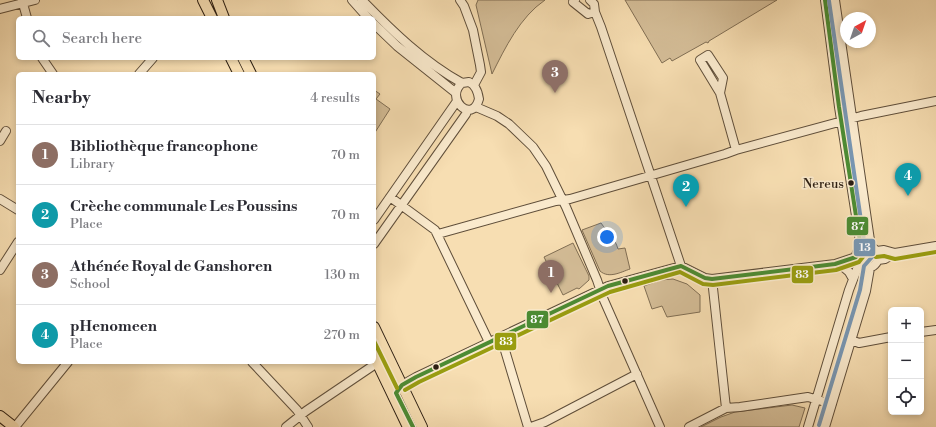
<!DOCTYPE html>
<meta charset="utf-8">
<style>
:root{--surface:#fff;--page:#f2f2f3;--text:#2b2b33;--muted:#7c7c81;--line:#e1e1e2;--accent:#d93025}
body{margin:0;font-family:"Libre Bodoni",serif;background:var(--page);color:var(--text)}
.controls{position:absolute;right:12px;bottom:12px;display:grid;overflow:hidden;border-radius:6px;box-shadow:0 2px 6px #0003}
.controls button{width:36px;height:36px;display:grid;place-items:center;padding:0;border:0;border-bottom:1px solid var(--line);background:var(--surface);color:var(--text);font:20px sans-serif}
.compass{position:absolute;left:840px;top:12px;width:36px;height:36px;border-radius:50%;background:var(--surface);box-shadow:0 2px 6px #0003;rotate:40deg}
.you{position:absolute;left:607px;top:237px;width:14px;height:14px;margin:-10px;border:3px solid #fff;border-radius:50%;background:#1a73e8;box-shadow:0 0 0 6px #1a73e833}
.badge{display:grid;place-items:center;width:26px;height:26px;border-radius:50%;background:var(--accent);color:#fff;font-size:13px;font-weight:700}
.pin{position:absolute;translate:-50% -33px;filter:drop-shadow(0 1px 2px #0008)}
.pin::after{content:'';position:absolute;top:21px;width:14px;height:12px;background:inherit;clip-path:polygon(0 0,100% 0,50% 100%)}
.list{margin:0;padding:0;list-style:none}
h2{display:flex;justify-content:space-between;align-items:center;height:52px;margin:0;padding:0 16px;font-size:17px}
h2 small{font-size:13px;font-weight:400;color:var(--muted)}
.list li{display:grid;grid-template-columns:26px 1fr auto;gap:12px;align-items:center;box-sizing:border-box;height:60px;padding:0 16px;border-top:1px solid var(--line)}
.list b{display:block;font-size:15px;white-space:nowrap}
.list p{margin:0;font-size:13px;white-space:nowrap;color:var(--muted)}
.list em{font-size:13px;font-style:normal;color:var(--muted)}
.icon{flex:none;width:22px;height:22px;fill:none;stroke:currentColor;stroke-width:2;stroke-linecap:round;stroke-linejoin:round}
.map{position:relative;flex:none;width:936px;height:427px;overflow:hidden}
.search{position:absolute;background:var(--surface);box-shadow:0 2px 6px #0003;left:16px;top:16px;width:360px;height:44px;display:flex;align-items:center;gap:10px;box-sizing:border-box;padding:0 14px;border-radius:6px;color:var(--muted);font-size:15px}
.panel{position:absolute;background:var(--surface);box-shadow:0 2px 6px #0003;left:16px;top:72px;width:360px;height:292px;border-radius:6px}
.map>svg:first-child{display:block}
.green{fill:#d4bd97;stroke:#806e54}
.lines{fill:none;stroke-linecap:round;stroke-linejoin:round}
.minor-casing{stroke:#5f4e3a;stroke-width:10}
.major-casing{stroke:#2c1e12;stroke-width:12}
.minor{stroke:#faeacd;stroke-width:8}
.major{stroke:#f7deb2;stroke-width:10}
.bus-1-casing{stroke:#faeacd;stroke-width:7}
.bus-2-casing{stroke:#faeacd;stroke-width:7}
.bus-3-casing{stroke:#faeacd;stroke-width:7}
.bus-1{stroke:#4c8b33;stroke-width:4}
.bus-2{stroke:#999d10;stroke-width:4}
.bus-3{stroke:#7896b2;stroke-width:4}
.bus-dot{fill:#2c1e12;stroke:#faeacd;stroke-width:1.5}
.labels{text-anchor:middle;stroke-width:3;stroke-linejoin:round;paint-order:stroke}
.bus-label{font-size:13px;fill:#2c1e12;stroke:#faeacd;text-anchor:end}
.line-badge{stroke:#faeacd;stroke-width:1.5}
.badge-label{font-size:11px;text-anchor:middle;font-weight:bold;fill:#fff}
</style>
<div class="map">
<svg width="936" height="427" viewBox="0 0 936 427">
<rect width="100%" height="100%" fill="#f7deb2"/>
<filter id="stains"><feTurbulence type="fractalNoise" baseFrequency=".005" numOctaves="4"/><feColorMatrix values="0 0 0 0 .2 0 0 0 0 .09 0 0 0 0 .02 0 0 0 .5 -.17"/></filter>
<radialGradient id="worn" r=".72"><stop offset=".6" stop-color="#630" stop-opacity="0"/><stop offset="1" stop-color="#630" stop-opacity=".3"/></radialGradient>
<path class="green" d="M478 0H545C520 17 505 48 492 74L476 5Z
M625 0H777L709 41 708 43 706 42 672 61 670 58 662 63Z
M828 0H832L848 104 842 105Z
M374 90 380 94 376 99 390 109 374 134Z
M601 223C607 232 615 238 618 249L625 248 630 269C621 272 609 279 600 271L582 230Z
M573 243 589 276V280L579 289 577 288 563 295 544 257Z
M673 279 687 284 700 295V312L667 317 662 306 652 309 644 286 660 280Z
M792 405 805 408 799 427H701L721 417 735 412Z"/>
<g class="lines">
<g class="minor-casing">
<path id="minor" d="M22 0 27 18
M352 0 368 18
M362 0C392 31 424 62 462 83
M460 0 464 6 473 30 480 65 481 72 474 85
M575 0 573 2 588 14 595 12 594 4 590 0
M825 0 839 107 861 248
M835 0 871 247
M0 9 35 0
M595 12 601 27 681 266
M374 24 397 46 456 93
M42 58 53 74
M139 74 153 58
M469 82C476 85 478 92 479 99 472 125 444 98 462 83Z
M720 93 700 60 708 55 723 78 720 93 736 150
M476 107 497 116 509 124 533 147 546 166 566 207 597 280 603 298 660 427
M0 141 6 131
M390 197 435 230 489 342
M0 199 18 210
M374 220 457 101
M438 234 556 201 570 199 725 154 736 150 861 116 936 101
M374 244 466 114 467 110
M856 257a11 11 0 1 1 22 0a11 11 0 1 1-22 0Z
M877 251 884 250 895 253
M878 260 885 259 895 253 936 246
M842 266 849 272 853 279
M0 270 18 242
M712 279 726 408
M921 332 936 330
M501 337 528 427
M851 340 859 343 891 337
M252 362 297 410 308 427
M393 397 402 385 416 377 608 286 681 266 705 278 712 279 835 264 856 257
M15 427 68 362
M286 427 306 411 377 363 400 383
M531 427 545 422 637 374
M689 427 726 408 740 407 808 397 832 404
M808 427 849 290 859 264
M825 427 866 291 870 268"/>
</g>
<g class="major-casing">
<path id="major" d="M203 0 212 18
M217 0 224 18
M231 58 239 74
M243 58 251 74
M374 327 422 427
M374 356 408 427
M0 416 14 427"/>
</g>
<use href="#minor" class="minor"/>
<use href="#major" class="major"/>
<g class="bus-1-casing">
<path id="bus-1" d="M413 427 396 393 402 385 416 377 608 286 681 266 705 278 712 279 835 264 856 257 861 248 839 107 825 0"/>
</g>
<g class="bus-2-casing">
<path id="bus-2" d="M374 341 397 388
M405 390 419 382 610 292 680 272 703 284 713 285 836 270 859 262 866 253H869L876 257 884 256 895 259 936 252"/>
</g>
<g class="bus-3-casing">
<path id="bus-3" d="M819 425 860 290 864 266 872 257 865 248 829 1"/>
</g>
<use href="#bus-1" class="bus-1"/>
<use href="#bus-2" class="bus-2"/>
<use href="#bus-3" class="bus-3"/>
</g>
<g class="bus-dot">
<circle cx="851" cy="183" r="3.5"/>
<circle cx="625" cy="281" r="3.5"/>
<circle cx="436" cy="367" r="3.5"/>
</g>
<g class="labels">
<g class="bus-label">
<text x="844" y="188">Nereus</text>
</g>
</g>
<g class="line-badge">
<rect x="846" y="216" width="23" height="20" rx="4" fill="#4c8b33"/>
<rect x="853" y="238" width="23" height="19" rx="4" fill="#7896b2"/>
<rect x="791" y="265" width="23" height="19" rx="4" fill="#999d10"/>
<rect x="526" y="310" width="23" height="19" rx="4" fill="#4c8b33"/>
<rect x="494" y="332" width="23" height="19" rx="4" fill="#999d10"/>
</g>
<g class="badge-label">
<text x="858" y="230">87</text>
<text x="865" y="251">13</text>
<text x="802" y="278">83</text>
<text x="537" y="323">87</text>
<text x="506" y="345">83</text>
</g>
<rect width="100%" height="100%" filter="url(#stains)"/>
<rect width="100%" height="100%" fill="url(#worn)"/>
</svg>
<div class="controls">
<button>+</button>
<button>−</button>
<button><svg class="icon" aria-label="locate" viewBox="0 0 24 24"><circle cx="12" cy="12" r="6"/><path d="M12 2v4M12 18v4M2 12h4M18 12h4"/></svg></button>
</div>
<svg class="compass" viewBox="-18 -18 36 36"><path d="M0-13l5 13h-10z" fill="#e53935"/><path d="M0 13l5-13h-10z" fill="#7c7c81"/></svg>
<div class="you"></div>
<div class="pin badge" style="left:551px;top:293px;background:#8d6e63">1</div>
<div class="pin badge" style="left:686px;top:207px;background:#0f9aa8">2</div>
<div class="pin badge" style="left:555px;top:93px;background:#8d6e63">3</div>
<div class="pin badge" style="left:908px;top:196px;background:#0f9aa8">4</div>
<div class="search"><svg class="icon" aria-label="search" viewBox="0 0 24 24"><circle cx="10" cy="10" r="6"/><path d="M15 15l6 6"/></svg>Search here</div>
<section class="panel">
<h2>Nearby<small>4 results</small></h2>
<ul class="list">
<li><span class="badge" style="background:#8d6e63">1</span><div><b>Bibliothèque francophone</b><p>Library</p></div><em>70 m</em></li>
<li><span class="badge" style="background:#0f9aa8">2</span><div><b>Crèche communale Les Poussins</b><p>Place</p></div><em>70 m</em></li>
<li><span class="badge" style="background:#8d6e63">3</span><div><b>Athénée Royal de Ganshoren</b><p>School</p></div><em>130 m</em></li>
<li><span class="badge" style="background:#0f9aa8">4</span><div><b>pHenomeen</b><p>Place</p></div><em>270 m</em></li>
</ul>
</section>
</div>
